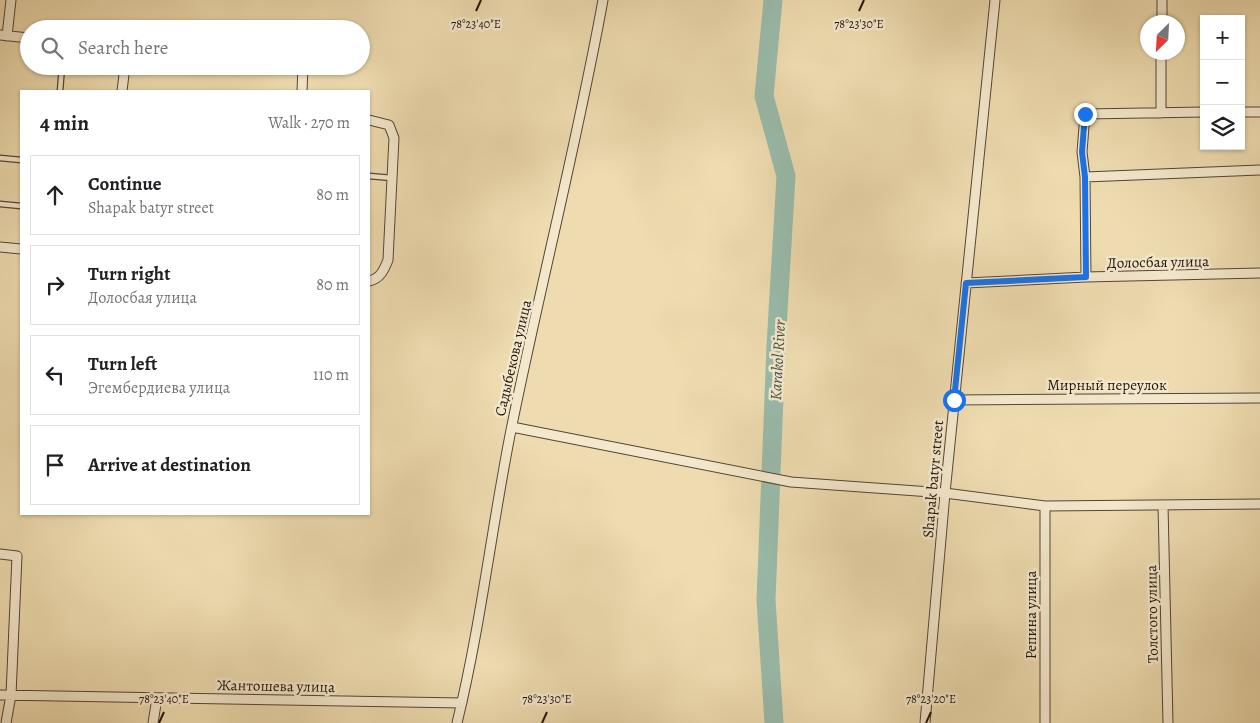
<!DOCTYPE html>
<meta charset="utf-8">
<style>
:root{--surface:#fff;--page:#f2f2f2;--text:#202124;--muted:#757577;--line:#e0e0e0}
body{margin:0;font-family:Alegreya,serif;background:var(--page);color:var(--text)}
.controls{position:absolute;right:15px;top:15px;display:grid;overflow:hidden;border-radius:0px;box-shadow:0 1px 4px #0004}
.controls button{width:45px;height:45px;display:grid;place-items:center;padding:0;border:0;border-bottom:1px solid var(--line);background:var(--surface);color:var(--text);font:25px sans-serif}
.compass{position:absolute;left:1140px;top:15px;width:45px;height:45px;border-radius:50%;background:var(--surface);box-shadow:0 1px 4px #0004;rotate:204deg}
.stop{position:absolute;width:15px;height:15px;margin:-11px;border:4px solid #1a73e8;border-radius:50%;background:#fff}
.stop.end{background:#1a73e8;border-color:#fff;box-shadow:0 1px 5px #0008}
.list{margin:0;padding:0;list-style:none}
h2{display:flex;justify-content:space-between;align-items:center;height:65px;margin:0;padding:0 20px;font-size:21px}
h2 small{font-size:16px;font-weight:400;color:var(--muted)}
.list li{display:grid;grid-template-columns:32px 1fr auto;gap:15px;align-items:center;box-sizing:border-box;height:80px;margin:0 10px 10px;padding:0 10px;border:1px solid var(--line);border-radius:0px}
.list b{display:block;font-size:19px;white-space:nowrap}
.list p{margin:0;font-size:16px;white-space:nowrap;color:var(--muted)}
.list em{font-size:16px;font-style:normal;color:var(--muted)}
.icon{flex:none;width:28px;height:28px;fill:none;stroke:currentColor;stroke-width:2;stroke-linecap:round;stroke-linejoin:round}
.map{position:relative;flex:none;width:1260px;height:723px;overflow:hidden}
.search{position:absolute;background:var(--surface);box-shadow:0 1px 4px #0004;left:20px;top:20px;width:350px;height:55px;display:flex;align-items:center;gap:12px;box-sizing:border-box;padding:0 18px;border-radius:28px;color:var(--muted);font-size:19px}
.panel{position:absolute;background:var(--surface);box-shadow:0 1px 4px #0004;left:20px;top:90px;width:350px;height:425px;border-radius:0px}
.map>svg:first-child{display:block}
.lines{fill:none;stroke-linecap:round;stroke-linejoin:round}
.river{stroke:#99bcac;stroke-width:19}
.service-casing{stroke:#534637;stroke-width:7}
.minor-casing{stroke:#534637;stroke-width:11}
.service{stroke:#f4e8cc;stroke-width:4.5}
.minor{stroke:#f4e8cc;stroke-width:9}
.route{stroke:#1a73e8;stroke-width:6}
.ticks{fill:none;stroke:#1f140f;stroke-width:2}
.labels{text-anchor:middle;stroke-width:5;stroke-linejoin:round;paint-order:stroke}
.street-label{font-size:15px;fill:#1f140f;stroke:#f4e8cc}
.water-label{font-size:16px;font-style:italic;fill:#4a4f46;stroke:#f4e8cc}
.ticks-label{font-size:12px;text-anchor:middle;fill:#1f140f;stroke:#f4e8cc;stroke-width:5;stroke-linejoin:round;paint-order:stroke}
</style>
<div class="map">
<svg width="1260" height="723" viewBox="0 0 1260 723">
<rect width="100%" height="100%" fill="#eedcb0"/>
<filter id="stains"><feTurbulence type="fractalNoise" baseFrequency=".004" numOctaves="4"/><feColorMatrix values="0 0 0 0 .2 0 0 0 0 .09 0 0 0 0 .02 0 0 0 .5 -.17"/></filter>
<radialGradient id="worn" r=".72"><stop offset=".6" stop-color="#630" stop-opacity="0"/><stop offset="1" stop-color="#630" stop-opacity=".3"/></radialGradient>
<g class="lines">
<path class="river" d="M773 0 764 96 786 176 776 346 766 600 774 723"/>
<g class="service-casing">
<path id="service" d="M60 91 62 66
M0 158 21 160
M369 176 392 178
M0 204 21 206"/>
</g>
<g class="minor-casing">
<path id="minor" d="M1162 22V0
M0 35 29 38
M7 36 11 0
M122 91 125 66
M302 91 303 66
M1241 112H1260
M1161 113V52
M369 120 389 125 394 138 388 260C384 270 380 279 369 281
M1085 177 1260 170
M0 247 21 249
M1086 277 1085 177 1082 152 1085 114 1204 112
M966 283 1086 277 1260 273
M954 400 1260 398
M512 427 791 482 945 493 1045 506 1260 504
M1163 505 1168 723
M0 554 17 556 11 695 6 723
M0 695 462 703
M153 723 157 698
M457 723C481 625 492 524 512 425 541 283 577 143 603 0
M925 723 945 493 995 0
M1045 723V506"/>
</g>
<use href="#service" class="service"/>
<use href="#minor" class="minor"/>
</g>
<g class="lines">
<path class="route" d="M954 400 966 283 1086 277 1085 177 1082 152 1085 114"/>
</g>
<path class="ticks" d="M476 11 481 0M859 11 864 0M159 723 164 712M542 723 547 712M926 723 931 712"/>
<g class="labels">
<g class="street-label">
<text transform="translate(1158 262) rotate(-1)" y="5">Долосбая улица</text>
<text transform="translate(513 358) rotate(-77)" y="5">Садыбекова улица</text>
<text x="1107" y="390">Мирный переулок</text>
<text transform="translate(933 479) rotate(-85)" y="5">Shapak batyr street</text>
<text transform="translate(1152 614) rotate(-91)" y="5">Толстого улица</text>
<text transform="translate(1031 615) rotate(-90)" y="5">Репина улица</text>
<text transform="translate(276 686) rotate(1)" y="5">Жантошева улица</text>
</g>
<g class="water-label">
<text transform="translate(777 360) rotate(-87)" y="6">Karakol River</text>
</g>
</g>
<g class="ticks-label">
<text x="476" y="28">78°23'40"E</text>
<text x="859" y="28">78°23'30"E</text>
<text x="164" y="703">78°23'40"E</text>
<text x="547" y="703">78°23'30"E</text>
<text x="931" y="703">78°23'20"E</text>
</g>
<rect width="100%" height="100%" filter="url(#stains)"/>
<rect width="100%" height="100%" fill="url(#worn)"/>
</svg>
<div class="controls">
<button>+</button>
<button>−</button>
<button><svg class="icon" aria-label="layers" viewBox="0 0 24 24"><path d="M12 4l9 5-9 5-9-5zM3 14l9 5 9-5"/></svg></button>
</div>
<svg class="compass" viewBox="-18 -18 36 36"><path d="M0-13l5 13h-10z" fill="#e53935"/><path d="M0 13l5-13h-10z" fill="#757577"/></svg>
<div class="stop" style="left:954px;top:400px"></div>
<div class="stop end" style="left:1085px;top:114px"></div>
<div class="search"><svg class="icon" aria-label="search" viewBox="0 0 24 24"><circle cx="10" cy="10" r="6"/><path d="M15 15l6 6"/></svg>Search here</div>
<section class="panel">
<h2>4 min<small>Walk · 270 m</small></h2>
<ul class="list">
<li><svg class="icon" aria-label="ahead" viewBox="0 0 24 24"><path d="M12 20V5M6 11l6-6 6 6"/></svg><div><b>Continue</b><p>Shapak batyr street</p></div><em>80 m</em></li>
<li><svg class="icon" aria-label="right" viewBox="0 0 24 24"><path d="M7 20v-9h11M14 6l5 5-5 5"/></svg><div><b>Turn right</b><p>Долосбая улица</p></div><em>80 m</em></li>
<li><svg class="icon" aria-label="left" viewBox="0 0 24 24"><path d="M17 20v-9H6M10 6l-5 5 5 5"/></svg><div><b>Turn left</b><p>Эгембердиева улица</p></div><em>110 m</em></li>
<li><svg class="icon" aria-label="arrive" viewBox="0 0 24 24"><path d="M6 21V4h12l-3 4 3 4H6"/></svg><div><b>Arrive at destination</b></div></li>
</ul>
</section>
</div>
